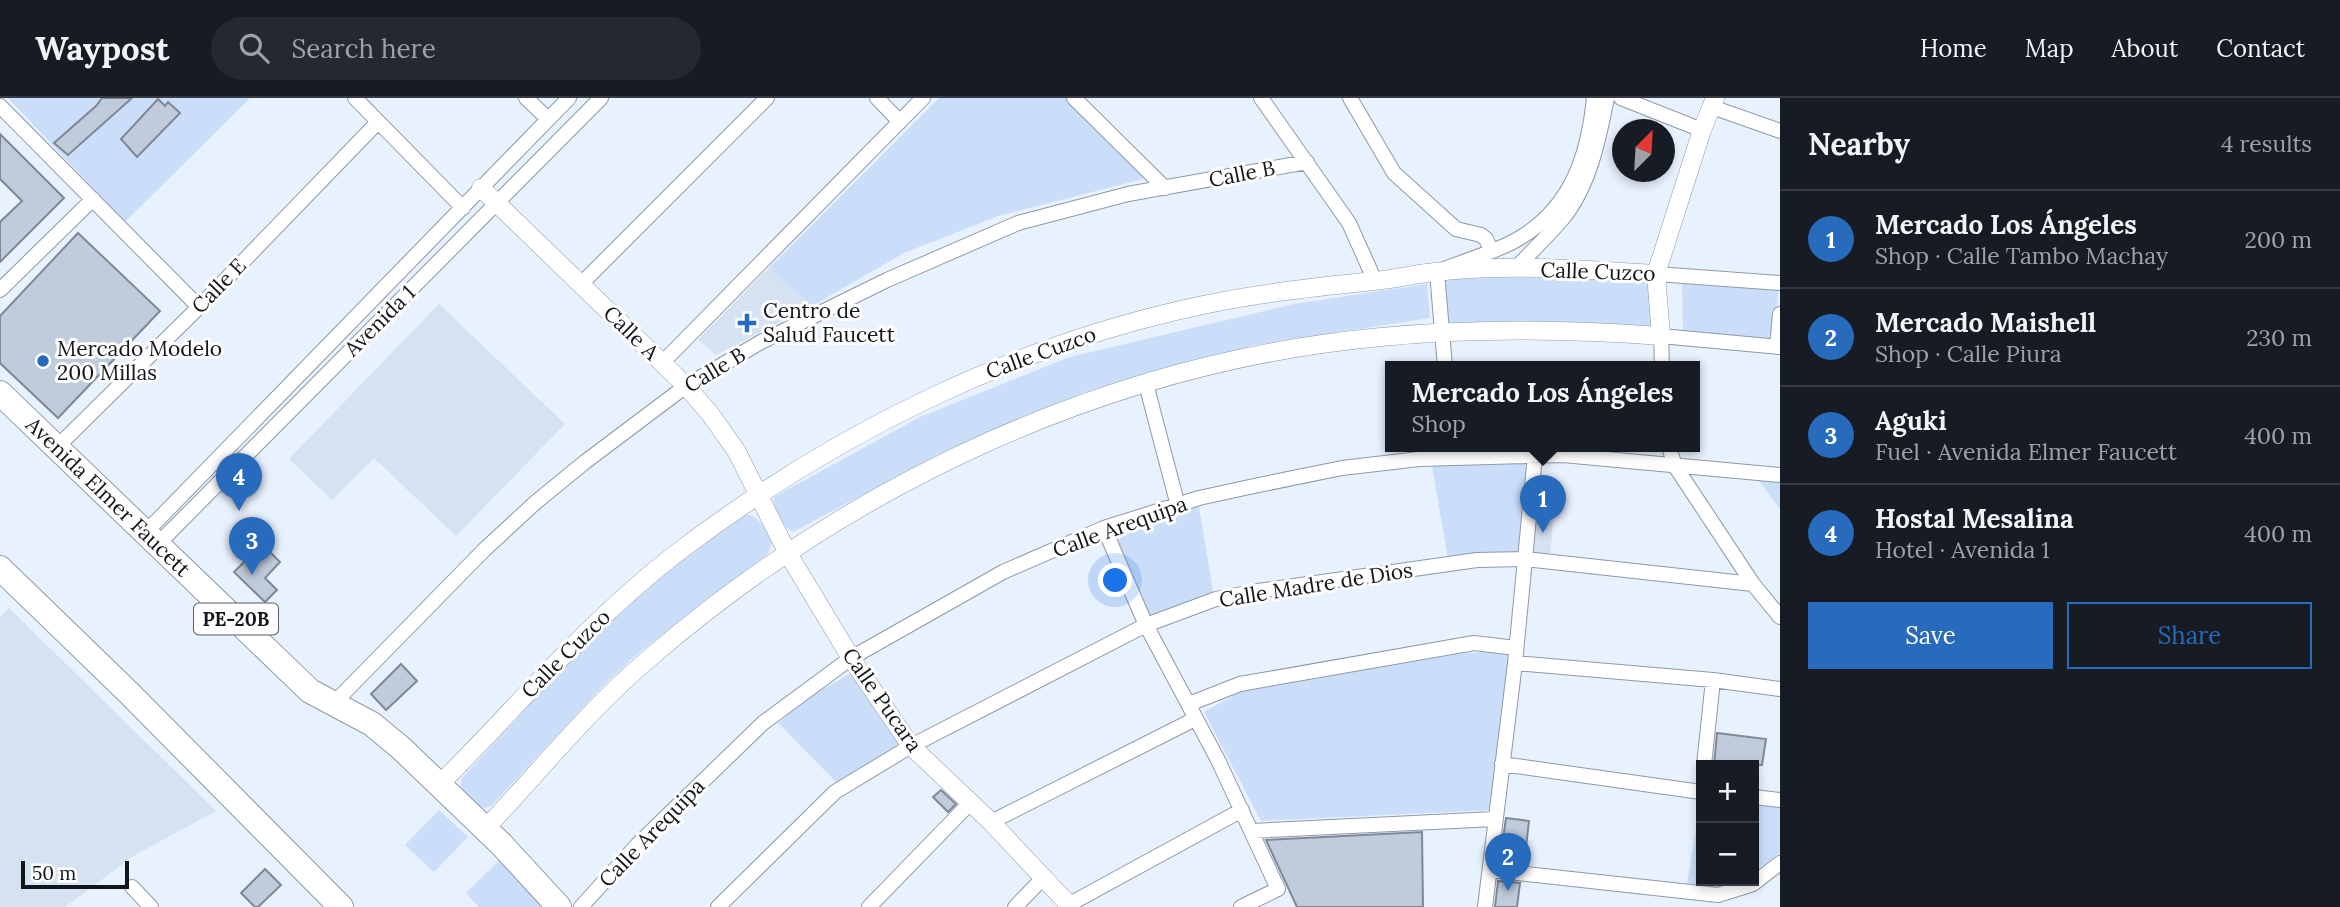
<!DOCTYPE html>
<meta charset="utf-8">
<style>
:root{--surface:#171b24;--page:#242831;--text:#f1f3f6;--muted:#9ea1a6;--line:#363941;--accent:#286abb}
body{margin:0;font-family:Lora,serif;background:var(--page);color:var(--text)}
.controls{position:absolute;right:21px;bottom:21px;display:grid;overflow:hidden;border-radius:0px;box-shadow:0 4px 10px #0003}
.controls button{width:63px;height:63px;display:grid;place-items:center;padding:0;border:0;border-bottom:2px solid var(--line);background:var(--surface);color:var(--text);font:35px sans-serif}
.compass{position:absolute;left:1612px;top:21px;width:63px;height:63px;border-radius:50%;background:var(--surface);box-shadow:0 4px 10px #0003;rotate:24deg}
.scale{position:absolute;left:21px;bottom:18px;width:108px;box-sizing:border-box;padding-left:7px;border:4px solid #12161b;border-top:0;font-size:19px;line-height:24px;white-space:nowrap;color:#12161b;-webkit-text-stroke:5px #fdfdfd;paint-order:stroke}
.you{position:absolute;left:1116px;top:483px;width:24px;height:24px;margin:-18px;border:5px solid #fff;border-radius:50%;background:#1a73e8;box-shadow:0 0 0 10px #1a73e833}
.badge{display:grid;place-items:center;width:46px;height:46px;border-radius:50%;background:var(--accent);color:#fff;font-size:23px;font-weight:700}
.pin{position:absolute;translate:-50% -58px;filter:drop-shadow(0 2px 4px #0008)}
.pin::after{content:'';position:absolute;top:37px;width:24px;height:21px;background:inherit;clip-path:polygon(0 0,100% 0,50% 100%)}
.popup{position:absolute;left:1385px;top:263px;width:315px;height:91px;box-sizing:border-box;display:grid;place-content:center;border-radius:0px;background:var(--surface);filter:drop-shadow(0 2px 5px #0005);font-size:23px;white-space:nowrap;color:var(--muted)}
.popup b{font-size:26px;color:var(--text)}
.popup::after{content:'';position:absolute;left:50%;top:100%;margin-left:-14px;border:14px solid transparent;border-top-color:var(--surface)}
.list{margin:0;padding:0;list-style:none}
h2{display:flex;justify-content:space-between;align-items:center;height:91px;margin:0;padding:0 28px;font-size:30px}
h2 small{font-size:23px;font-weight:400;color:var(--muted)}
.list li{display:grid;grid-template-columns:46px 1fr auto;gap:21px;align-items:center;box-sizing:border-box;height:98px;padding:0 28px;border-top:2px solid var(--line)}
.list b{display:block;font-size:26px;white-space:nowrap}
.list p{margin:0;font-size:23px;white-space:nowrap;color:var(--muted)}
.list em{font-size:23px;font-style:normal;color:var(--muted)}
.actions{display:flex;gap:14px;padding:21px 28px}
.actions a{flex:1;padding:16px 0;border:2px solid var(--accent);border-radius:0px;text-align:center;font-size:24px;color:var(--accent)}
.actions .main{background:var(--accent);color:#fff}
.icon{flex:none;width:38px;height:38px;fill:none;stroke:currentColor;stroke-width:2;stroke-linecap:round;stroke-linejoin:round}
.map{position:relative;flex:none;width:1780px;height:809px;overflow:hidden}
header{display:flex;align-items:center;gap:42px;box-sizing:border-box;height:98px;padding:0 35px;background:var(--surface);border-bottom:2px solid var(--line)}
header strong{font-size:33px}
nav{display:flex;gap:38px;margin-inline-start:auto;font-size:24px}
.search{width:490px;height:63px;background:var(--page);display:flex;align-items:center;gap:18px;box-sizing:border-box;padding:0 24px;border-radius:38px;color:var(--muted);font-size:26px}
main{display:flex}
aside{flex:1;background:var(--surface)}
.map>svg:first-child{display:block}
.built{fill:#d4e2f2}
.green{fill:#cbdef9}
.building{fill:#c0ccdb;stroke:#7e8897;stroke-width:2}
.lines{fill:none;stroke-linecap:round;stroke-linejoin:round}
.minor-casing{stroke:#8e99a7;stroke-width:16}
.tertiary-casing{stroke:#8e99a7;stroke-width:19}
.trunk-casing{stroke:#8e99a7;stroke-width:26}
.minor{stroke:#fff;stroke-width:14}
.tertiary{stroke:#fff;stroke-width:18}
.trunk{stroke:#fff;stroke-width:24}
.poi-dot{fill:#286abb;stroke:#fdfdfd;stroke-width:2.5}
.labels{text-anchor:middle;stroke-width:6;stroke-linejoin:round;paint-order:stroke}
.shield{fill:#fdfdfd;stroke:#585b5f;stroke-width:2}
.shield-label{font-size:19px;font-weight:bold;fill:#12161b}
.street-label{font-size:21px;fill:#12161b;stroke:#fdfdfd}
.poi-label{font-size:21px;fill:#12161b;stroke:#fdfdfd;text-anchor:start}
</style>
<header>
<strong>Waypost</strong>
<div class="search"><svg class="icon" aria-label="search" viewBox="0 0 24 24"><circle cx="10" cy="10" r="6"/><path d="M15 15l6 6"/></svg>Search here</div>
<nav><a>Home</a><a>Map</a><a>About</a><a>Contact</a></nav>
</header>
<main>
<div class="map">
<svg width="1780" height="809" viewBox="0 0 1780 809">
<rect width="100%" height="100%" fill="#e8f1fe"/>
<path class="built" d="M769 170 812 208 716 257 698 242Z
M439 206 565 326 456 438 374 360 332 402 289 361Z
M1536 413 1554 415 1550 459 1530 455Z
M9 510 216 713 135 757 65 809H0V519Z"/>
<path class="green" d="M8 0H250L125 124Z
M939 0H1066L1147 80 998 118 904 155 812 208 769 170Z
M1444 179 1656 180 1659 232 1449 229Z
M1682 182 1779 189 1773 245 1683 235Z
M1427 186 1430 220 1255 247 1085 294 937 357 793 434C780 425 773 415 774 399L920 319 1070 259 1294 206Z
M1531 360 1523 457 1448 461 1431 362Z
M1756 379 1780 382V411Z
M1198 403 1215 505 1151 533 1103 433Z
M744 416C760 417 764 431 772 443L768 456 637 556 601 590 492 707 485 710C472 707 457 694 462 680L592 539 671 471Z
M1510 553 1490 712 1261 723 1204 614 1243 592 1465 555Z
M851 575 902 644 836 684 778 625 813 597Z
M1701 700V783H1738L1714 789 1687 786Z
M1754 705 1780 707V755L1754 774Z
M439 712 468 739 434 774 405 747Z
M506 756 559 809H479L466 795Z"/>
<path class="building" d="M102 0H132L68 57 54 45 96 8Z
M158 1 165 8 168 4 180 15 137 59 121 41Z
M0 36 64 100 0 164V124L22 103 0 81Z
M78 135 160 213 58 320 0 265V218Z
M262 446 280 464 265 480 277 492 265 504 234 474Z
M401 566 417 583 386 612 371 596Z
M1717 635 1766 641 1762 667H1714Z
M941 692 956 706 948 714 933 699Z
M1506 720 1529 723 1524 766 1500 763Z
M1422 734 1423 809H1297L1266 742Z
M265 771 281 787 258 809H255L241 795Z
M1498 783 1520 785 1517 809H1495Z"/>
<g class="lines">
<g class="minor-casing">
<path id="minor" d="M355 0 463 110
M526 0 548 21
M877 0 900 24
M1074 0 1165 90
M1261 0 1349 125 1375 183
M1350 0 1394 75 1456 131 1481 137 1486 141 1491 152
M1621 0 1702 32
M0 8 199 209
M1712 9 1780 33
M1515 171C1531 154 1549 137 1564 119 1590 86 1599 40 1607 0
M1656 176 1780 185
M581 186 767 0
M0 192 93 101
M1777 249 1780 216
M662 265 923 0
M1445 269 1437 174C1463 163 1494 155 1518 141 1571 110 1588 59 1594 0
M1662 269 1661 238 1780 249
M1146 286 1178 408
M57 349 199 209 378 24
M1669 349 1675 368 1753 486 1780 519
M1104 430 1146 527 1218 662 1278 791 1241 809
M146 434 569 0
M159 445 601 0
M1515 565 1713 582 1780 591
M335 604 484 452 536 404 585 364 686 288 761 244 887 182 1018 125 1128 96 1307 64
M1189 606 1240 586 1474 545 1516 550
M1502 666 1701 694
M1704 667 1713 582
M1754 699 1780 702
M991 724 1195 621
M1252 733 1495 721
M1490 772 1718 797 1753 786 1780 765
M132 789 151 809
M1068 807 1242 712
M581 809 638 746 763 625 851 560 1003 474 1104 430 1199 400 1254 388 1342 370 1419 361 1563 357 1780 377
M718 809 835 694 911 648 1146 527 1216 501 1258 493 1477 462 1525 461 1753 486
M869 809 971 704
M1015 809 1043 780
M1485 809 1515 565 1535 357"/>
</g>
<g class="tertiary-casing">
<path id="tertiary" d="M481 90 686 288 711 317 737 354 787 454 851 560 911 648 991 724 1071 809
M439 687C519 607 591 520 682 451 836 335 1013 247 1203 207 1260 195 1316 189 1374 183 1395 181 1415 176 1435 174 1508 166 1584 171 1656 176
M485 731C540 673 590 610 652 558 856 383 1111 264 1381 239 1474 230 1568 231 1661 238L1656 176 1702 32 1715 0"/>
</g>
<g class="trunk-casing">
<path id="trunk" d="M0 295 310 593 372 626 401 650 501 746 559 809
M0 470 129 595 341 809"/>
</g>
<use href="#minor" class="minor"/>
<use href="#tertiary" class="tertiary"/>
<use href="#trunk" class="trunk"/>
</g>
<g class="poi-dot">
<path d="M743.5 214.5h7v7h7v7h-7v7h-7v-7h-7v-7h7z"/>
<circle cx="43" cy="263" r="7"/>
</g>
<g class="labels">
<rect class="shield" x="194" y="505.5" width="84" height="31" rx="5"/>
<g class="shield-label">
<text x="236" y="528">PE-20B</text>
</g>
<g class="street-label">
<text transform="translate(1242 76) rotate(-11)" y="7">Calle B</text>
<text transform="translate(1598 174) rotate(2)" y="7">Calle Cuzco</text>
<text transform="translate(219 188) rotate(-46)" y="7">Calle E</text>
<text transform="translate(380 223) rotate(-45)" y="7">Avenida 1</text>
<text transform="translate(631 235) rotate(44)" y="7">Calle A</text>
<text transform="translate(1041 255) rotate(-20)" y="7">Calle Cuzco</text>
<text transform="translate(715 272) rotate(-31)" y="7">Calle B</text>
<text transform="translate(108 399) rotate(44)" y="7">Avenida Elmer Faucett</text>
<text transform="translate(1120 429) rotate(-20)" y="7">Calle Arequipa</text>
<text transform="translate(1316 487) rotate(-9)" y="7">Calle Madre de Dios</text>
<text transform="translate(566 556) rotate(-45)" y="7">Calle Cuzco</text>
<text transform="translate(882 602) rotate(55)" y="7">Calle Pucara</text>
<text transform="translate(652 735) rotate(-46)" y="7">Calle Arequipa</text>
</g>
<g class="poi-label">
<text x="763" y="220">Centro de<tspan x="763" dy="24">Salud Faucett</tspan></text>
<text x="57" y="258">Mercado Modelo<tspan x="57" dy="24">200 Millas</tspan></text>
</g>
</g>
</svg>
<div class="controls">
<button>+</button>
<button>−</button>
</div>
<svg class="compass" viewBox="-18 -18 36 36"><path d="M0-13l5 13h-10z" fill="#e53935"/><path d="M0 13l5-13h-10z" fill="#9ea1a6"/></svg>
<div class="scale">50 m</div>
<div class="you"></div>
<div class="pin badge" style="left:1543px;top:435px">1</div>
<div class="popup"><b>Mercado Los Ángeles</b>Shop</div>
<div class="pin badge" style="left:1508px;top:793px">2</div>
<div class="pin badge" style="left:252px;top:477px">3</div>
<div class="pin badge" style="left:239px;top:413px">4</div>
</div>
<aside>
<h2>Nearby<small>4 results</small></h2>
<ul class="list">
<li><span class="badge">1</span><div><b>Mercado Los Ángeles</b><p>Shop · Calle Tambo Machay</p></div><em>200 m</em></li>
<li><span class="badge">2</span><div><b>Mercado Maishell</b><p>Shop · Calle Piura</p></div><em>230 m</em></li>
<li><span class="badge">3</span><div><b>Aguki</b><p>Fuel · Avenida Elmer Faucett</p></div><em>400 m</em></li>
<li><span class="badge">4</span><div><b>Hostal Mesalina</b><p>Hotel · Avenida 1</p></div><em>400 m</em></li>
</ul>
<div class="actions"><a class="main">Save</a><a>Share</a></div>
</aside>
</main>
